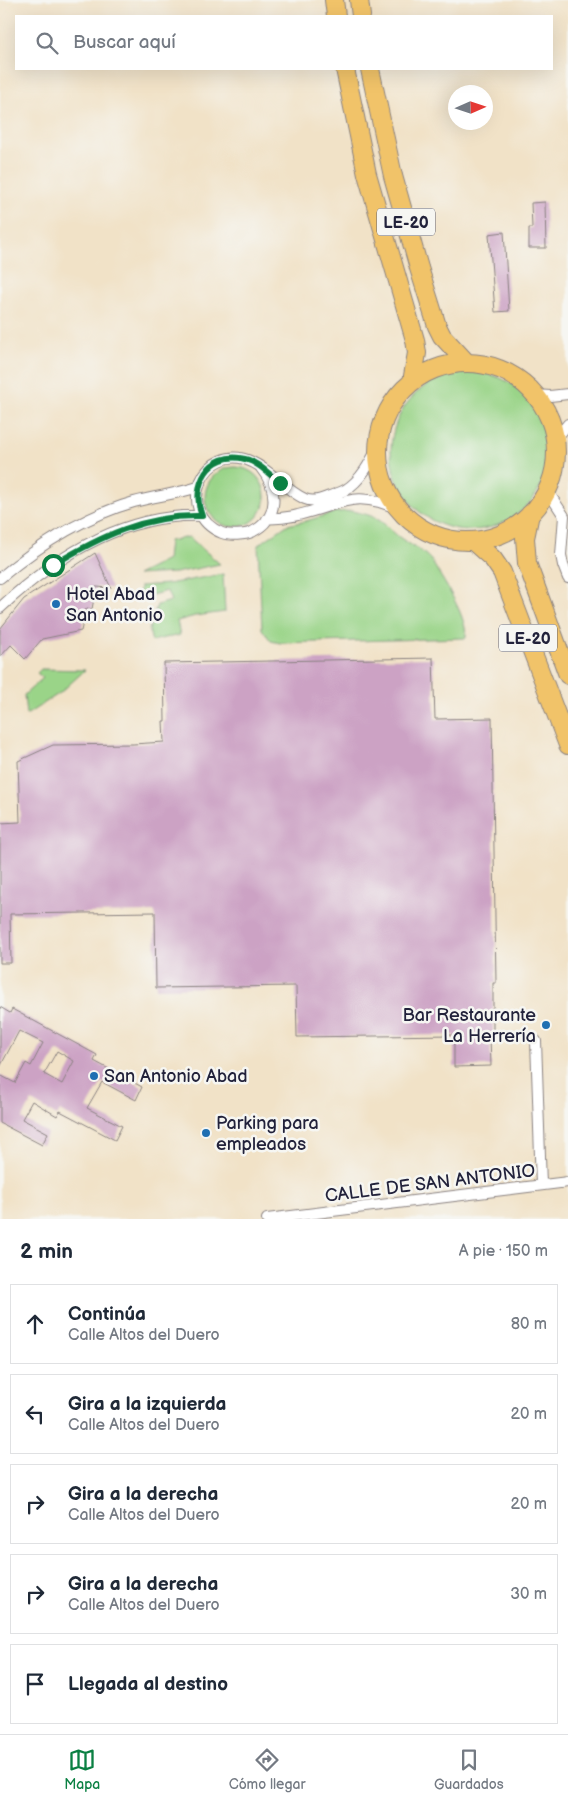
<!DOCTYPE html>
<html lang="es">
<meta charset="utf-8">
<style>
:root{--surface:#fff;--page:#f2f2f3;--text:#1f2937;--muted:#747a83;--line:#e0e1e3;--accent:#0b8043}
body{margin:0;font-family:"Balsamiq Sans",sans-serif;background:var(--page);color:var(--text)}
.compass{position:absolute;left:448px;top:85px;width:45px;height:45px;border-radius:50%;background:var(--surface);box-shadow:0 5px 20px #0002;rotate:87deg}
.stop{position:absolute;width:15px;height:15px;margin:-11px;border:4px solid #0b8043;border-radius:50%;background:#fff}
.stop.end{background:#0b8043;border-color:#fff;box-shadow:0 1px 5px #0008}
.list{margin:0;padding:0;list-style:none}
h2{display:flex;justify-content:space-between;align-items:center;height:65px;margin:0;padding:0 20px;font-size:21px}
h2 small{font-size:16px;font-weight:400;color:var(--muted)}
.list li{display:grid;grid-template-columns:32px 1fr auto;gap:15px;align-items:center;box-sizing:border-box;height:80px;margin:0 10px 10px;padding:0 10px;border:1px solid var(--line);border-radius:0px}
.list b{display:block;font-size:19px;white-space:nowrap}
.list p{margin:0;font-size:16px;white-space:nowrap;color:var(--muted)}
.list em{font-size:16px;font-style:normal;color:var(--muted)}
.icon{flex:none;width:28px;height:28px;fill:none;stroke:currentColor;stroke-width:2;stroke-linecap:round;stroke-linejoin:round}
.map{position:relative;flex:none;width:568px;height:1219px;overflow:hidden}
.search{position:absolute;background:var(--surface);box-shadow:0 5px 20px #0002;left:15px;right:15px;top:15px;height:55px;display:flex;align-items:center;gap:12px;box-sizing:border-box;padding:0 18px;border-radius:0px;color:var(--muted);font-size:19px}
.sheet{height:515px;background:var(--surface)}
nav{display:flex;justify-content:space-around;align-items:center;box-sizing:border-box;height:70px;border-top:1px solid var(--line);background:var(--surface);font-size:14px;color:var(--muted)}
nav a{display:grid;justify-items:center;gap:2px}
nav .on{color:var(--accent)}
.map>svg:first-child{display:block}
.green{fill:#9ad488;stroke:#5e7b62}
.building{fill:#cca2c4;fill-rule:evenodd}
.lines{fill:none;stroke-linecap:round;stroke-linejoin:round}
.minor-casing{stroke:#8a8281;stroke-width:12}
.trunk-casing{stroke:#8a8281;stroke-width:20}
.minor{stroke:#fff;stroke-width:10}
.trunk{stroke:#f1c369;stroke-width:18}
.route{stroke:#0b8043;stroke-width:6}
.poi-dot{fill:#1f6fb2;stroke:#f6f6f2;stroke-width:2}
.labels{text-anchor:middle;stroke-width:5;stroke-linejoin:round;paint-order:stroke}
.shield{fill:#f6f6f2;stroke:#626272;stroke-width:1}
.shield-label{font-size:16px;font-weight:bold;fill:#22223b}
.poi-label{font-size:18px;fill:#22223b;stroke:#f6f6f2;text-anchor:start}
.street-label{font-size:18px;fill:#22223b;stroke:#f6f6f2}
</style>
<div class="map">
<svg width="568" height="1219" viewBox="0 0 568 1219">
<rect width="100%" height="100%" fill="#f6f6f2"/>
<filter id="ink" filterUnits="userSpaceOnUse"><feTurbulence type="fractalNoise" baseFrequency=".02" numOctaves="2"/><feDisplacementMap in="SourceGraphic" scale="10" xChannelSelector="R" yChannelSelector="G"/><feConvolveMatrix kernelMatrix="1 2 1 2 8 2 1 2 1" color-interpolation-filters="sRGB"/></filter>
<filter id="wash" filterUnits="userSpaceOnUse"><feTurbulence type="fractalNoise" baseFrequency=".0096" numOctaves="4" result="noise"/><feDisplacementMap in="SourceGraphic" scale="20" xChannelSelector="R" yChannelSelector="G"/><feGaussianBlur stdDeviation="1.12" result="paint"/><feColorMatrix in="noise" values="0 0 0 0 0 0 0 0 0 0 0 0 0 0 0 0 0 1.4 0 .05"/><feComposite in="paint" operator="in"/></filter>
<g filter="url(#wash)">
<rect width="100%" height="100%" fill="#f1e2c7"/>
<path class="green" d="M391 451a79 79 0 1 1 158 0a79 79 0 1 1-158 0Z
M205 497a30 30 0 1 1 60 0a30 30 0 1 1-60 0Z
M351 511C379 516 379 520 399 537 410 545 422 550 431 560 443 581 467 615 466 638L280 643 271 641 262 629 258 545 287 525 306 521 336 512Z
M189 537 220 564 175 573 137 575 167 560 169 541Z
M223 574 225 612 195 616 177 621 180 635C171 638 161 637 152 642L149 630 157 605 171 601 167 591 140 598V586L168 584Z
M41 669 85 670 60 693 26 715 24 695 43 678 37 673Z"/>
<g id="blocks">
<path class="building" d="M545 202 546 248H529V228H532L531 203Z
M504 232 509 311 495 312 489 234Z
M95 553 111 588 96 587 92 609H86L81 631 42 639 25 659 11 645 0 657V629L24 599Z
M433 658 435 719 492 718 496 983H493V1035H490L491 1066 454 1067V1035L297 1037 296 986 156 988 155 912 10 914 11 963H0V823L20 822 18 761 53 745 133 744 164 742 163 721H165L164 663Z
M0 1007 10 1013 12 1009 97 1055 94 1061 142 1087 136 1100 102 1082 87 1108 122 1126 115 1140 60 1111 57 1116 32 1101 22 1119 48 1133 42 1145 0 1123V1075L15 1083 26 1063 31 1066 43 1043 19 1031 0 1067ZM57 1051 74 1061 62 1084 44 1074Z"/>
</g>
</g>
<g filter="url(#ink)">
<use href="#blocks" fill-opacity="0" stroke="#8a8281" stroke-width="1"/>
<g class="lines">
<g class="minor-casing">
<path id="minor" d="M535 395 550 396 568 394
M555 440 568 424
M261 468C278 489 280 518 252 532 245 535 230 536 222 533 172 513 205 439 252 462 272 471 285 490 305 499 312 502 320 500 327 497 333 495 339 493 345 490 361 481 371 461 379 445
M547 490 564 516 561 555 563 565 568 578
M267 519C277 518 288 518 298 515 342 505 354 488 400 510
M0 578C38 546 85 516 134 502 155 496 177 494 198 487
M0 608C55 557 125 513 202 516
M536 1041 541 1185
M267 1219 568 1182"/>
</g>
<g class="trunk-casing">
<path id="trunk" d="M334 0 336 16
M359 0 361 16
M345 69 367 174 415 340 417 353 412 382
M370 69 393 176 419 268 437 326 442 336 467 363
M378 452a89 89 0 1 1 178 0a89 89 0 1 1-178 0Z
M530 514 525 538 527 563 568 675
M473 541 493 559 502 572 568 745"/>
</g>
<use href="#minor" class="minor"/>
<use href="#trunk" class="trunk"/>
</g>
</g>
<g class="lines" filter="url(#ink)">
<path class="route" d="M53 565C99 537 147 514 202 516 190 486 209 450 245 459 258 462 269 474 280 483"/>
</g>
<g class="poi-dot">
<circle cx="56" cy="604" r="5"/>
<circle cx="546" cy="1025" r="5"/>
<circle cx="94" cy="1076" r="5"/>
<circle cx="206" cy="1133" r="5"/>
</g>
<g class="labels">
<g class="shield">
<rect x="377" y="208.5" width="58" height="27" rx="4"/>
<rect x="499" y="624.5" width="58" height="27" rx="4"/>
</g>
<g class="shield-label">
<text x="406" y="228">LE-20</text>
<text x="528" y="644">LE-20</text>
</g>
<g class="poi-label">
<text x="66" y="600">Hotel Abad<tspan x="66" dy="21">San Antonio</tspan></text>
<text x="536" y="1021" text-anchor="end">Bar Restaurante<tspan x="536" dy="21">La Herrería</tspan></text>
<text x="104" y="1082">San Antonio Abad</text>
<text x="216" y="1129">Parking para<tspan x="216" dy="21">empleados</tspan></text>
</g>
<g class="street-label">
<text transform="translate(430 1183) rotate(-7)" y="6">CALLE DE SAN ANTONIO</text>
</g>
</g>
</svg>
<svg class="compass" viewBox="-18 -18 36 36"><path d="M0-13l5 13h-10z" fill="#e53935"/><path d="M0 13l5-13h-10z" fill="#747a83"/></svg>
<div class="stop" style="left:53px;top:565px"></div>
<div class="stop end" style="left:280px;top:483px"></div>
<div class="search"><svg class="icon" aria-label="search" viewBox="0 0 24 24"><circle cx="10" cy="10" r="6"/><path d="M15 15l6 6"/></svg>Buscar aquí</div>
</div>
<section class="sheet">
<h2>2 min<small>A pie · 150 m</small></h2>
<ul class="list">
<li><svg class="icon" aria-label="ahead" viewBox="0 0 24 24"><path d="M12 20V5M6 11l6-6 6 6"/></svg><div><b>Continúa</b><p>Calle Altos del Duero</p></div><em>80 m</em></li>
<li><svg class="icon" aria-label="left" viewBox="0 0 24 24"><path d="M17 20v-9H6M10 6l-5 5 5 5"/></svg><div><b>Gira a la izquierda</b><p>Calle Altos del Duero</p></div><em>20 m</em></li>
<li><svg class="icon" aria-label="right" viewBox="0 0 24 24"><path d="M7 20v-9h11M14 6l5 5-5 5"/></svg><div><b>Gira a la derecha</b><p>Calle Altos del Duero</p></div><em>20 m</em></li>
<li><svg class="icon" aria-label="right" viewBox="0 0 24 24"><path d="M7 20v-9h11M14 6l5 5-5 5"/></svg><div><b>Gira a la derecha</b><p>Calle Altos del Duero</p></div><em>30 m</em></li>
<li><svg class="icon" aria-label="arrive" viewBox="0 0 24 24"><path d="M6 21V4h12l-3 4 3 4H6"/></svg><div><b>Llegada al destino</b></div></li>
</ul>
</section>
<nav>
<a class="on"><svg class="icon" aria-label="map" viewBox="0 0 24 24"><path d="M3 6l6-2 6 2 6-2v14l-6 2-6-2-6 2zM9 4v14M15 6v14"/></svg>Mapa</a>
<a><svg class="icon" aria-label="directions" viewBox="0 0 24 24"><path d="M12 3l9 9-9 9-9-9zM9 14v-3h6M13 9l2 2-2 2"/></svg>Cómo llegar</a>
<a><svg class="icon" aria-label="saved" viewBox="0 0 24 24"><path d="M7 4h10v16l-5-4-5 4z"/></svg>Guardados</a>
</nav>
